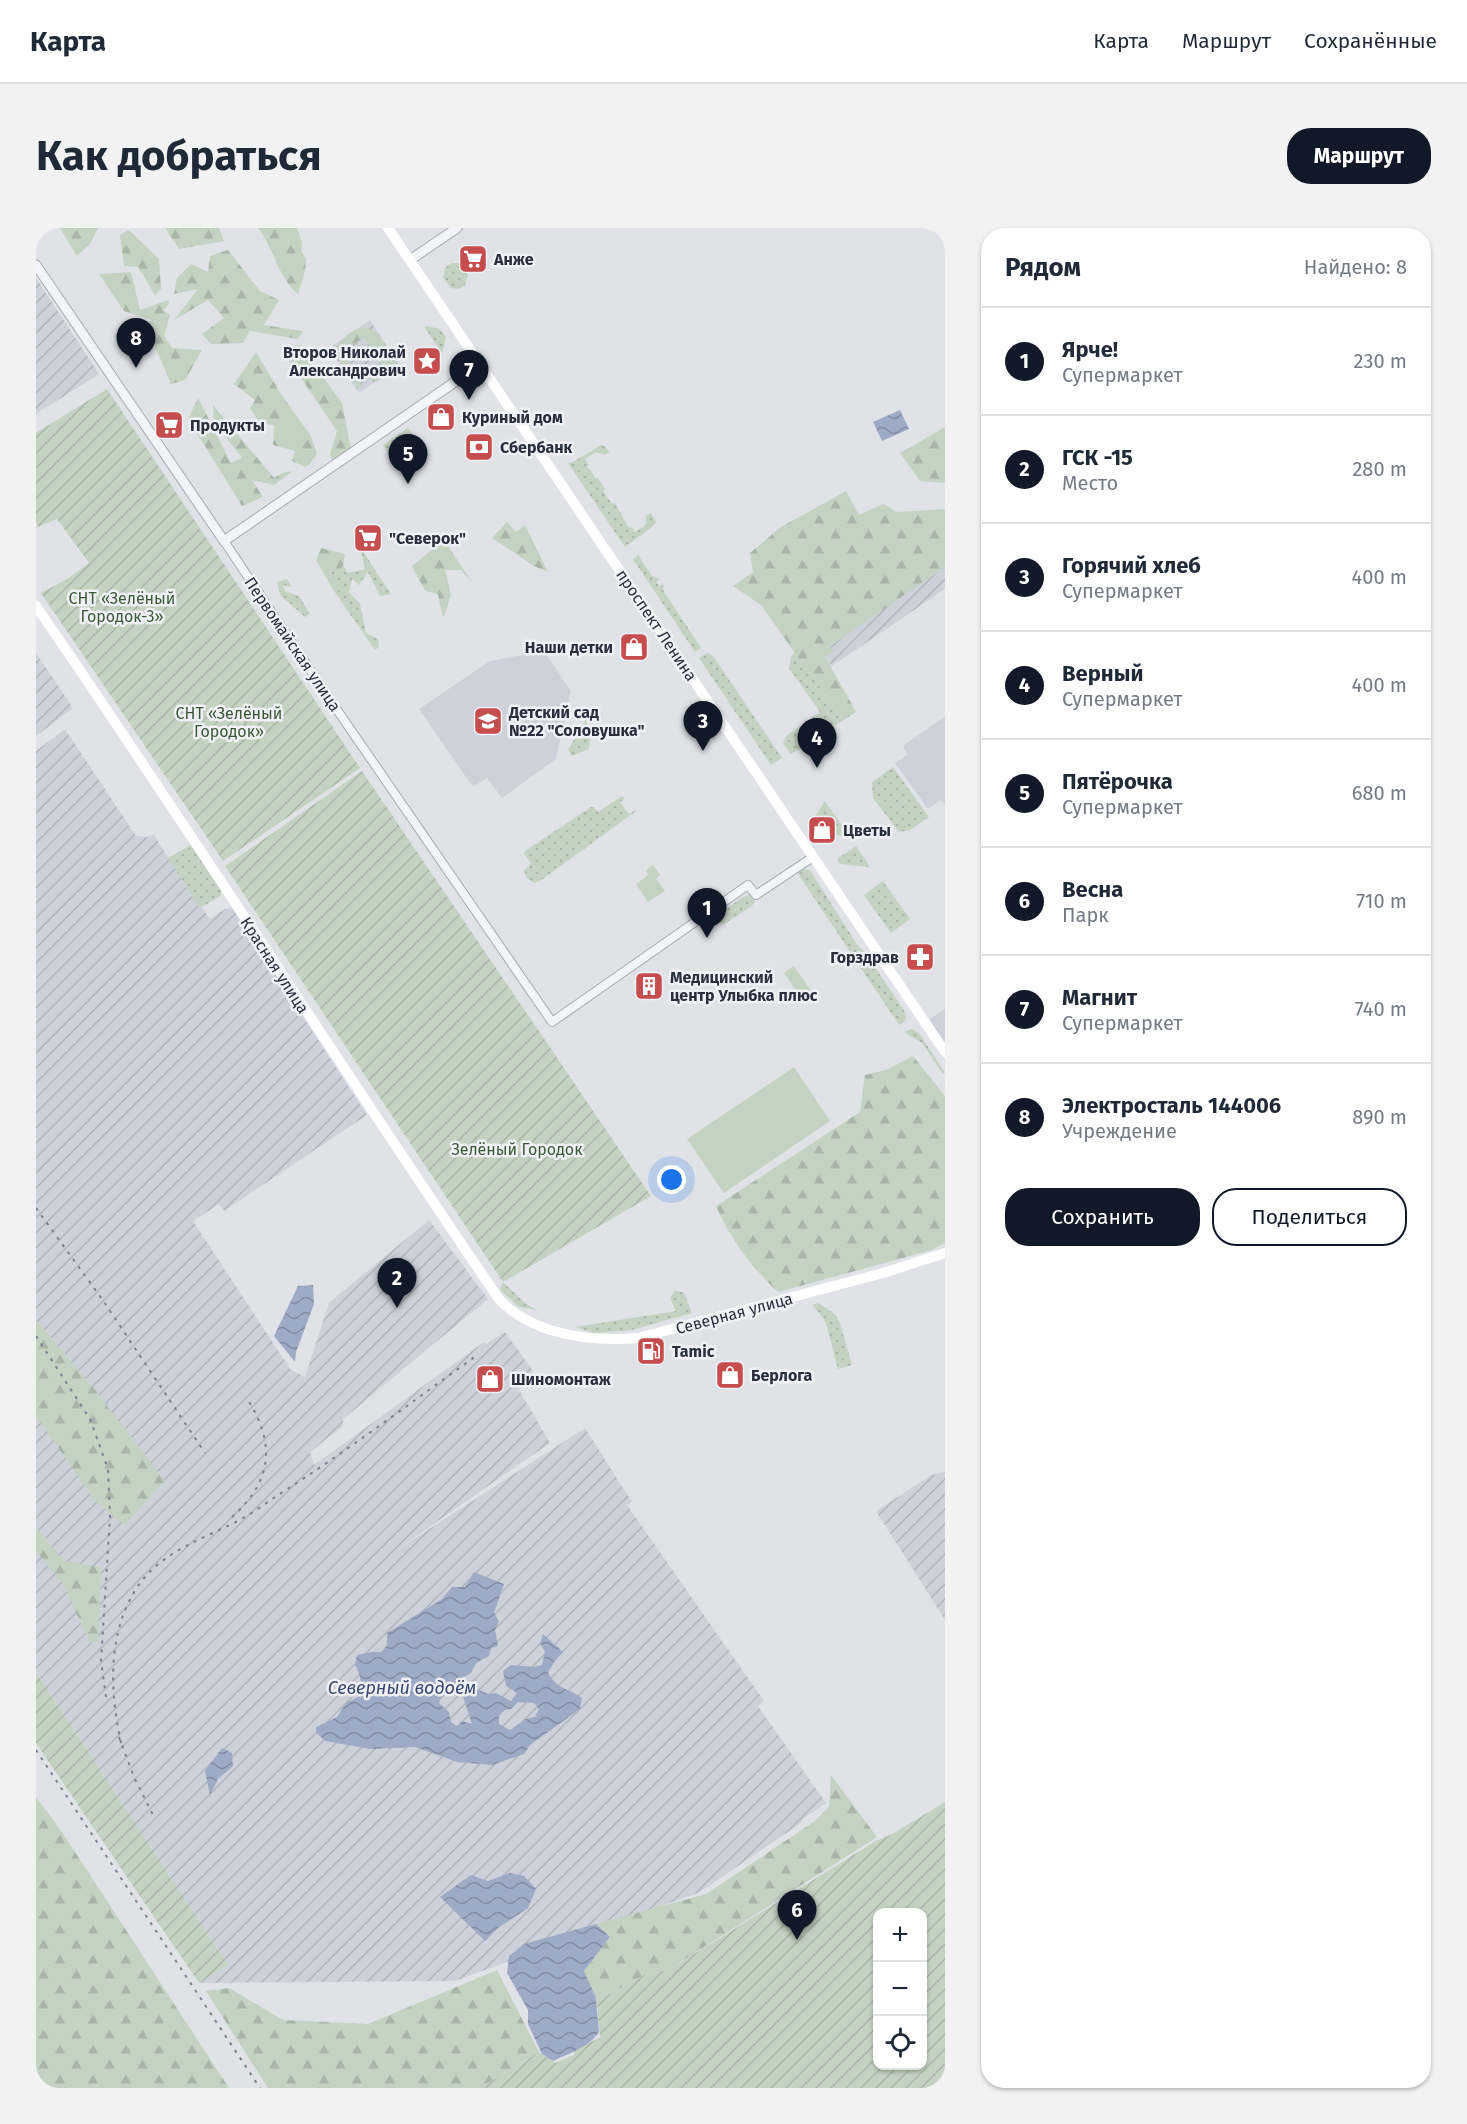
<!DOCTYPE html>
<html lang="ru">
<meta charset="utf-8">
<style>
:root{--surface:#fff;--page:#f2f2f3;--text:#1f2937;--muted:#747a83;--line:#e0e1e3;--accent:#111827}
body{margin:0;font-family:"Fira Sans",sans-serif;background:var(--page);color:var(--text)}
.controls{position:absolute;right:18px;bottom:18px;display:grid;overflow:hidden;border-radius:12px;box-shadow:0 2px 4px #0004}
.controls button{width:54px;height:54px;display:grid;place-items:center;padding:0;border:0;border-bottom:2px solid var(--line);background:var(--surface);color:var(--text);font:30px sans-serif}
.you{position:absolute;left:636px;top:952px;width:21px;height:21px;margin:-15px;border:4px solid #fff;border-radius:50%;background:#1a73e8;box-shadow:0 0 0 9px #1a73e833}
.badge{display:grid;place-items:center;width:39px;height:39px;border-radius:50%;background:var(--accent);color:#fff;font-size:20px;font-weight:700}
.pin{position:absolute;translate:-50% -50px;filter:drop-shadow(0 2px 3px #0008)}
.pin::after{content:'';position:absolute;top:32px;width:21px;height:18px;background:inherit;clip-path:polygon(0 0,100% 0,50% 100%)}
.list{margin:0;padding:0;list-style:none}
h2{display:flex;justify-content:space-between;align-items:center;height:78px;margin:0;padding:0 24px;font-size:26px}
h2 small{font-size:20px;font-weight:400;color:var(--muted)}
.list li{display:grid;grid-template-columns:39px 1fr auto;gap:18px;align-items:center;box-sizing:border-box;height:108px;padding:0 24px;border-top:2px solid var(--line)}
.list b{display:block;font-size:22px;white-space:nowrap}
.list p{margin:0;font-size:20px;white-space:nowrap;color:var(--muted)}
.list em{font-size:20px;font-style:normal;color:var(--muted)}
.actions{display:flex;gap:12px;padding:18px 24px}
.actions a{flex:1;padding:14px 0;border:2px solid var(--accent);border-radius:24px;text-align:center;font-size:21px;color:var(--accent)}
.actions .main{background:var(--accent);color:#fff}
.icon{flex:none;width:33px;height:33px;fill:none;stroke:currentColor;stroke-width:2;stroke-linecap:round;stroke-linejoin:round}
.map{position:relative;flex:none;width:909px;height:1860px;overflow:hidden;border-radius:24px}
header{display:flex;align-items:center;gap:36px;box-sizing:border-box;height:84px;padding:0 30px;background:var(--surface);border-bottom:2px solid var(--line)}
header strong{font-size:28px}
nav{display:flex;gap:33px;margin-inline-start:auto;font-size:21px}
.intro{display:flex;align-items:center;justify-content:space-between;box-sizing:border-box;height:144px;padding:0 36px}
h1{margin:0;font-size:42px}
.button{padding:15px 27px;border-radius:24px;background:var(--accent);color:#fff;font-size:21px;font-weight:700}
main{display:flex;gap:36px;padding:0 36px}
aside{flex:1;background:var(--surface);border-radius:24px;box-shadow:0 2px 4px #0004}
.map>svg:first-child{display:block}
.built{fill:#cfd1da}
.industrial{fill:url(#industrial-furrows)}
.grass{fill:url(#grass-dots)}
.forest{fill:url(#forest-firs)}
.park{fill:#c4d2c2}
.garden{fill:url(#garden-furrows);fill-rule:evenodd}
.water{fill:url(#water-waves);fill-rule:evenodd}
.lines{fill:none;stroke-linecap:round;stroke-linejoin:round}
.minor-casing{stroke:#a6a9b2;stroke-width:10}
.tertiary-casing{stroke:#a6a9b2;stroke-width:11}
.minor{stroke:#f3f4f7;stroke-width:8}
.tertiary{stroke:#f3f4f7;stroke-width:9}
.secondary{stroke:#fff;stroke-width:10}
.rail{stroke:#7b8091;stroke-width:2;stroke-dasharray:3 6;stroke-linecap:butt}
.labels{text-anchor:middle;stroke-width:5;stroke-linejoin:round;paint-order:stroke}
.poi-label{font-size:16px;font-weight:bold;fill:#2a2f3f;stroke:#f0f1f6;text-anchor:start}
.park-label{font-size:16px;fill:#3a5938;stroke:#f0f1f6}
.street-label{font-size:16px;fill:#2a2f3f;stroke:#f0f1f6}
.water-label{font-size:18px;font-style:italic;fill:#374870;stroke:#f0f1f6}
</style>
<header>
<strong>Карта</strong>
<nav><a>Карта</a><a>Маршрут</a><a>Сохранённые</a></nav>
</header>
<div class="intro"><h1>Как добраться</h1><a class="button">Маршрут</a></div>
<main>
<div class="map">
<svg width="909" height="1860" viewBox="0 0 909 1860">
<defs>
<pattern id="industrial-furrows" width="10" height="10" patternUnits="userSpaceOnUse" patternTransform="scale(1.5)"><rect width="10" height="10" fill="#cfd1da"/><path d="M-1 1l2-2M0 10L10 0M9 11l2-2" fill="none" stroke="#b2b4bc"/></pattern>
<pattern id="grass-dots" width="8" height="8" patternUnits="userSpaceOnUse" patternTransform="scale(1.5)"><rect width="8" height="8" fill="#c4d2c2"/><path d="M2 2h.1M6 6h.1" fill="none" stroke="#a9b5a8" stroke-width="1.8" stroke-linecap="round"/></pattern>
<pattern id="forest-firs" width="22" height="20" patternUnits="userSpaceOnUse" patternTransform="scale(1.5)"><rect width="22" height="20" fill="#c4d2c2"/><path d="M5 1l3.5 6h-7zM16 11l3.5 6h-7z" fill="#a9b5a8"/></pattern>
<pattern id="garden-furrows" width="10" height="10" patternUnits="userSpaceOnUse" patternTransform="scale(1.5)"><rect width="10" height="10" fill="#c4d2c2"/><path d="M-1 1l2-2M0 10L10 0M9 11l2-2" fill="none" stroke="#a9b5a8"/></pattern>
<pattern id="water-waves" width="16" height="10" patternUnits="userSpaceOnUse" patternTransform="scale(1.5)"><rect width="16" height="10" fill="#9eabc6"/><path d="M0 5q4-4 8 0t8 0" fill="none" stroke="#818ca2"/></pattern>
</defs>
<rect width="100%" height="100%" fill="#e0e2e8"/>
<path class="built" d="M508 423 535 463 520 531 466 570 451 550 437 559 383 481 454 433Z
M909 488V577L905 572 892 581 859 535 872 526 867 518Z
M909 781V824L889 794Z"/>
<path class="industrial" d="M0 50 63 146 0 186Z
M334 92 364 138 323 165 293 120Z
M909 339V361L796 438 789 428 796 423 793 418Z
M0 425 37 480 0 508Z
M29 501 100 608 112 609 118 607 163 679 165 678 174 691 189 681 196 680 331 887 188 983 183 976 157 993 255 1142 269 1149 293 1075 393 992 452 1071 307 1191V1198L274 1224 278 1237 448 1114 450 1116 469 1104 497 1143 493 1146 483 1162 514 1215 356 1325 549 1200 596 1274 591 1277 728 1473 722 1478 790 1575 767 1591 765 1595 664 1664 419 1753 163 1755 192 1737 0 1444V523Z
M909 1244V1392L840 1283 895 1247Z"/>
<path class="grass" d="M415 35H423L432 47 429 57 423 61 415 60 407 50 409 40Z
M390 98 404 101 410 109 406 125 389 100Z
M372 200 382 214 357 231 347 217Z
M565 217 569 218 573 224 569 227 560 224 549 231 553 237 551 238 560 251 562 250 569 261 567 263 576 276 579 275 593 300 596 299 599 304 610 297V288L615 285 620 294 616 299 589 319 532 235 537 234Z
M324 319 355 366 344 368 332 344 323 357 316 351 313 364 324 376 330 405 342 411 343 419 339 422 296 360 300 359 294 346 297 342H303L307 338 312 345 329 341Z
M602 327 616 348 624 351 620 354 623 358 628 356 627 362 665 420 659 424 597 331Z
M251 351 256 359 247 357 249 363 263 368 274 386 269 389 245 368 241 354Z
M759 424 804 488 820 484 755 526 747 515 750 508 784 484 753 440 755 429Z
M671 425 677 428 746 530 735 537 663 430Z
M550 491 554 514 553 521 536 528 532 522Z
M857 539 893 589 874 602 863 604 837 570 836 554Z
M586 568 588 571 584 574 593 586 599 582 600 583 504 653 498 655 491 650 488 643 495 635 488 626 489 623 555 579H558L562 584Z
M789 573 814 609 787 605 791 602 787 596H785L782 592 780 593 778 590Z
M156 616 186 661 184 668 166 679H163L132 630Z
M820 618 833 637V639L804 636 801 631Z
M767 641 774 642 820 715 830 726 869 784C871 791 870 793 863 797L762 646Z
M847 653 874 691 855 705 828 667Z
M714 667 719 673 716 678 688 696 682 694V686L709 668Z
M876 801 883 805 909 845 907 846 886 815 868 804Z
M467 1054 490 1076 501 1082 483 1079 464 1062Z
M639 1062 648 1065 656 1085 596 1102 558 1105 539 1099 640 1083 634 1070Z
M782 1075 799 1086 804 1095 816 1137 802 1141 790 1095 777 1077Z"/>
<path class="forest" d="M24 0H62L54 16 41 28Z
M129 0H183L188 13 143 21Z
M222 0H261L266 14 265 23 270 31 269 43 262 66C244 53 237 19 222 0Z
M93 2 123 31 125 61 119 67 102 39 88 38 84 7Z
M192 22 224 63 243 72 228 97 267 103 262 111 214 103 207 115 175 116 166 106 188 90 172 72 138 92 162 61 138 66 141 50 155 36 172 44 174 28Z
M95 44 104 82 132 72 133 76 127 82 134 87 128 108 136 120 166 122 149 152 135 156 110 97 116 92 88 83 63 46Z
M329 99 341 105 362 137 338 154 330 149 347 138 328 109 308 122 326 157 322 161 297 122 312 106Z
M264 117 306 175 315 221 296 234 294 226 301 203 244 119Z
M220 124 245 166 275 208 281 226 273 237 269 239 256 233 259 223 237 217 238 197 224 196 214 180 219 172 198 156Z
M162 170 195 235 206 230 178 194 177 177 238 250 246 245 257 243 238 257 216 252 227 269 206 278 152 191Z
M909 199V255L884 253 864 225Z
M810 263 823 287 847 276 861 284 909 281V339L794 418 797 423 789 428 820 484 804 488 725 377 697 358 717 344 714 325 745 299Z
M471 294 480 304 489 297 512 344 498 338 456 310Z
M408 312 436 354 425 342H409L415 367 408 389 406 387 402 366 389 363 376 338Z
M285 320 309 326 307 338 303 342H297L294 344 299 352 300 359 296 360 280 332Z
M877 828 909 868V1015L896 1022 742 1064C716 1040 694 1010 680 978L824 884 829 847 850 842Z
M0 1092 56 1158 129 1253 88 1297 58 1272 6 1196 0 1191Z
M0 1299 28 1333 65 1339 62 1413 54 1415 27 1356 0 1323Z
M795 1547 841 1609 629 1744 621 1740 561 1773 548 1743 574 1709 560 1696 670 1666 779 1593 793 1579Z
M0 1569 26 1604 193 1860H0Z
M461 1742 503 1824 444 1860H232L170 1763 193 1760 247 1792 332 1796Z"/>
<path class="park" d="M251 185 271 213 259 222 239 193Z
M617 637 624 647 620 651 629 663 612 674 600 656 612 647 610 642Z
M758 738 776 764 766 771 748 745Z
M758 839 794 893 688 965 651 911Z"/>
<path class="garden" d="M71 161 324 540 187 633 5 365 33 350 53 335 21 291 2 299 0 295V205Z
M326 543 615 968 467 1054 189 638Z
M0 1444 192 1737 163 1755 0 1515Z
M909 1574V1860H444L503 1824 519 1835 538 1827V1823L564 1809 561 1773 621 1740 629 1744 838 1614 856 1606ZM842 1684H886V1838H842Z"/>
<path class="water" d="M864 182 873 201 846 213 837 194Z
M277 1057 278 1076 260 1124 259 1134 238 1108 262 1058Z
M438 1344 468 1356 458 1385 463 1393 459 1402 462 1418 455 1420 453 1428 440 1435 435 1445 419 1454 417 1462 406 1466 403 1475 413 1484 415 1494 421 1498 426 1493 436 1496 427 1469 438 1460 452 1466 460 1465 475 1473 481 1465 470 1458 467 1443 475 1437 498 1439 506 1437 509 1424 504 1415 507 1406 527 1424 518 1434 512 1445C522 1462 531 1459 546 1470L544 1481 494 1517 488 1526 456 1537 421 1534 379 1519 334 1521 289 1513 280 1504V1499L301 1489 310 1475 324 1468C326 1456 325 1447 319 1437L321 1427 335 1424H346L351 1417V1405L406 1371 416 1359H429ZM482 1474 498 1475 503 1481 499 1489 490 1491 474 1502 463 1496V1487L468 1482 475 1481Z
M186 1520 196 1525 197 1538 182 1551 174 1567 169 1543Z
M474 1645 488 1648 500 1661 492 1680 462 1700 449 1713 404 1669 435 1647 452 1653Z
M560 1696 574 1709 548 1743 560 1770 563 1804C552 1820 534 1825 517 1833L506 1826 492 1796V1782L471 1745 473 1728 488 1716Z"/>
<g class="lines">
<g class="minor-casing">
<path id="minor" d="M188 313 297 476 516 794 712 657 720 667 777 629"/>
</g>
<g class="tertiary-casing">
<path id="tertiary" d="M374 32 421 0
M0 37 188 313 445 136"/>
</g>
<use href="#minor" class="minor"/>
<use href="#tertiary" class="tertiary"/>
<path class="secondary" d="M352 0 909 824
M0 378C158 607 306 842 463 1071 496 1107 555 1114 602 1110L847 1045 909 1025"/>
<path class="rail" d="M0 980 66 1071 169 1225
M0 1108 54 1191 72 1241 74 1289 65 1433 70 1469
M196 1289C236 1253 240 1217 212 1172
M83 1509 98 1549 117 1587
M85 1515C74 1464 71 1407 100 1361 123 1325 164 1312 200 1294 215 1286 229 1276 242 1267 310 1224 374 1175 440 1128
M0 1522 224 1860"/>
</g>
<defs>
<g id="supermarket-square" transform="scale(1.5)"><rect x="-9" y="-9" width="18" height="18" rx="4" fill="#c54d4e" stroke="#f0f1f6"/><path d="M-6-5.5h2.5l.6 2H6L4.5 2H-2.5L-4.4-4H-6ZM-1.5 3.2a1.3 1.3 0 1 0 .1 0ZM3 3.2a1.3 1.3 0 1 0 .1 0Z" fill="#fff"/></g>
<g id="sight-square" transform="scale(1.5)"><rect x="-9" y="-9" width="18" height="18" rx="4" fill="#c54d4e" stroke="#f0f1f6"/><path d="M0-6L1.8-2.2L6-1.7L2.9 1.2L3.7 5.4L0 3.3L-3.7 5.4L-2.9 1.2L-6-1.7L-1.8-2.2Z" fill="#fff"/></g>
<g id="shop-square" transform="scale(1.5)"><rect x="-9" y="-9" width="18" height="18" rx="4" fill="#c54d4e" stroke="#f0f1f6"/><path d="M-5-2.5h2.3a2.7 3.5 0 0 1 5.4 0H5L5.5 6h-11ZM-1.5-2.5h3a1.5 2.3 0 0 0-3 0Z" fill="#fff"/></g>
<g id="bank-square" transform="scale(1.5)"><rect x="-9" y="-9" width="18" height="18" rx="4" fill="#c54d4e" stroke="#f0f1f6"/><path d="M-6-4H6V4H-6ZM0-2.3a2.3 2.3 0 1 0 0 4.6a2.3 2.3 0 1 0 0-4.6Z" fill="#fff"/></g>
<g id="school-square" transform="scale(1.5)"><rect x="-9" y="-9" width="18" height="18" rx="4" fill="#c54d4e" stroke="#f0f1f6"/><path d="M0-5L7-2L0 1L-7-2ZM-4 1L0 2.5L4 1V4Q0 6-4 4Z" fill="#fff"/></g>
<g id="pharmacy-square" transform="scale(1.5)"><rect x="-9" y="-9" width="18" height="18" rx="4" fill="#c54d4e" stroke="#f0f1f6"/><path d="M-2-6h4v4h4v4h-4v4h-4v-4h-4v-4h4Z" fill="#fff"/></g>
<g id="building-square" transform="scale(1.5)"><rect x="-9" y="-9" width="18" height="18" rx="4" fill="#c54d4e" stroke="#f0f1f6"/><path d="M-4-6H4V6H1V3H-1V6H-4ZM-2.5-4.3h1.7v1.8h-1.7ZM.8-4.3h1.7v1.8H.8ZM-2.5-1h1.7V.8h-1.7ZM.8-1h1.7V.8H.8Z" fill="#fff"/></g>
<g id="fuel-square" transform="scale(1.5)"><rect x="-9" y="-9" width="18" height="18" rx="4" fill="#c54d4e" stroke="#f0f1f6"/><path d="M-5.5-6h7V0h2V4h1.3V-2.5L3-4.5l.8-.8L6-3V5H2.5V1h-1V6h-7ZM-4.2-4.7v3.2H.2V-4.7Z" fill="#fff"/></g>
</defs>
<g fill-rule="evenodd">
<use href="#supermarket-square" x="437" y="31"/>
<use href="#sight-square" x="391" y="133"/>
<use href="#shop-square" x="405" y="189"/>
<use href="#supermarket-square" x="133" y="197"/>
<use href="#bank-square" x="443" y="219"/>
<use href="#supermarket-square" x="332" y="310"/>
<use href="#shop-square" x="598" y="419"/>
<use href="#school-square" x="452" y="493"/>
<use href="#shop-square" x="786" y="602"/>
<use href="#pharmacy-square" x="884" y="729"/>
<use href="#building-square" x="613" y="758"/>
<use href="#fuel-square" x="615" y="1123"/>
<use href="#shop-square" x="694" y="1147"/>
<use href="#shop-square" x="454" y="1151"/>
</g>
<g class="labels">
<g class="poi-label">
<text x="458" y="37">Анже</text>
<text x="370" y="130" text-anchor="end">Второв Николай<tspan x="370" dy="18">Александрович</tspan></text>
<text x="426" y="195">Куриный дом</text>
<text x="154" y="203">Продукты</text>
<text x="464" y="225">Сбербанк</text>
<text x="353" y="316">"Северок"</text>
<text x="577" y="425" text-anchor="end">Наши детки</text>
<text x="473" y="490">Детский сад<tspan x="473" dy="18">№22 "Соловушка"</tspan></text>
<text x="807" y="608">Цветы</text>
<text x="863" y="735" text-anchor="end">Горздрав</text>
<text x="634" y="755">Медицинский<tspan x="634" dy="18">центр Улыбка плюс</tspan></text>
<text x="636" y="1129">Tamic</text>
<text x="715" y="1153">Берлога</text>
<text x="475" y="1157">Шиномонтаж</text>
</g>
<g class="park-label">
<text x="86" y="376">СНТ «Зелёный<tspan x="86" dy="18">Городок-3»</tspan></text>
<text x="193" y="491">СНТ «Зелёный<tspan x="193" dy="18">Городок»</tspan></text>
<text x="481" y="927">Зелёный Городок</text>
</g>
<g class="street-label">
<text transform="translate(621 397) rotate(56)" y="6">проспект Ленина</text>
<text transform="translate(257 416) rotate(56)" y="6">Первомайская улица</text>
<text transform="translate(239 737) rotate(57)" y="6">Красная улица</text>
<text transform="translate(698 1085) rotate(-15)" y="6">Северная улица</text>
</g>
<g class="water-label">
<text x="366" y="1466">Северный водоём</text>
</g>
</g>
</svg>
<div class="controls">
<button>+</button>
<button>−</button>
<button><svg class="icon" aria-label="locate" viewBox="0 0 24 24"><circle cx="12" cy="12" r="6"/><path d="M12 2v4M12 18v4M2 12h4M18 12h4"/></svg></button>
</div>
<div class="you"></div>
<div class="pin badge" style="left:671px;top:710px">1</div>
<div class="pin badge" style="left:361px;top:1080px">2</div>
<div class="pin badge" style="left:667px;top:523px">3</div>
<div class="pin badge" style="left:781px;top:540px">4</div>
<div class="pin badge" style="left:372px;top:256px">5</div>
<div class="pin badge" style="left:761px;top:1712px">6</div>
<div class="pin badge" style="left:433px;top:172px">7</div>
<div class="pin badge" style="left:100px;top:140px">8</div>
</div>
<aside>
<h2>Рядом<small>Найдено: 8</small></h2>
<ul class="list">
<li><span class="badge">1</span><div><b>Ярче!</b><p>Супермаркет</p></div><em>230 m</em></li>
<li><span class="badge">2</span><div><b>ГСК -15</b><p>Место</p></div><em>280 m</em></li>
<li><span class="badge">3</span><div><b>Горячий хлеб</b><p>Супермаркет</p></div><em>400 m</em></li>
<li><span class="badge">4</span><div><b>Верный</b><p>Супермаркет</p></div><em>400 m</em></li>
<li><span class="badge">5</span><div><b>Пятёрочка</b><p>Супермаркет</p></div><em>680 m</em></li>
<li><span class="badge">6</span><div><b>Весна</b><p>Парк</p></div><em>710 m</em></li>
<li><span class="badge">7</span><div><b>Магнит</b><p>Супермаркет</p></div><em>740 m</em></li>
<li><span class="badge">8</span><div><b>Электросталь 144006</b><p>Учреждение</p></div><em>890 m</em></li>
</ul>
<div class="actions"><a class="main">Сохранить</a><a>Поделиться</a></div>
</aside>
</main>
